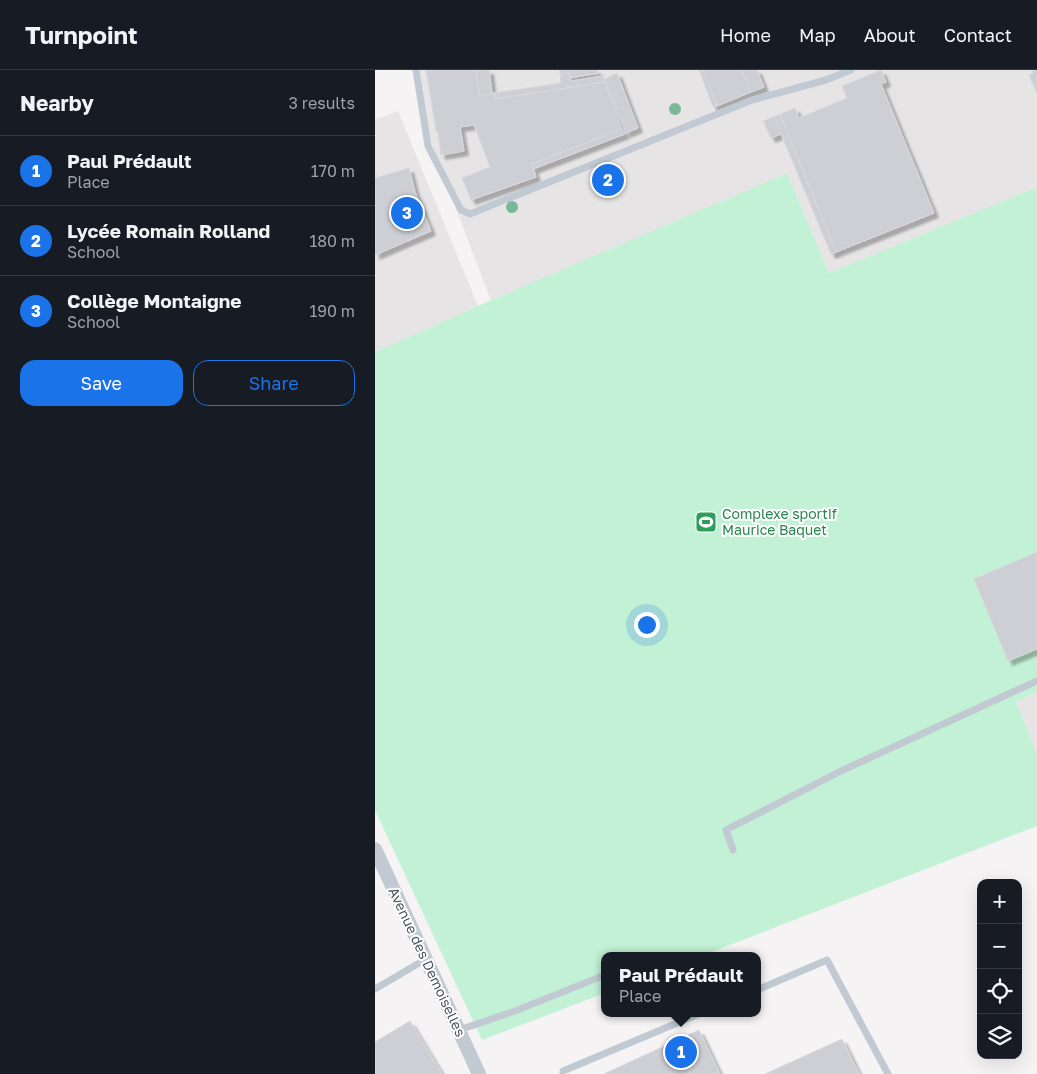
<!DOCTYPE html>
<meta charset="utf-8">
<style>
:root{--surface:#171b24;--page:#242831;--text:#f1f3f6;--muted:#9ea1a6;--line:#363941;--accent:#1a73e8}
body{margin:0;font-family:"Golos Text",sans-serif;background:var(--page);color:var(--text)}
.controls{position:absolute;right:15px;bottom:15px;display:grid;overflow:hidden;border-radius:10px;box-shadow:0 5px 20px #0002}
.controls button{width:45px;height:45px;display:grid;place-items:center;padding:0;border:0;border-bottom:1px solid var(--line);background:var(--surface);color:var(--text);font:25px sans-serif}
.you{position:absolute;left:271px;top:554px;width:18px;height:18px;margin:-12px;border:4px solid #fff;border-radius:50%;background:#1a73e8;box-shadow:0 0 0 8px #1a73e833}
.badge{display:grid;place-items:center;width:32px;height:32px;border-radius:50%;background:var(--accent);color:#fff;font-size:16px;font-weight:700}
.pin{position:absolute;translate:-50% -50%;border:2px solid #fff;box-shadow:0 1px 5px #0006}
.popup{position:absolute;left:226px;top:882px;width:160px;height:65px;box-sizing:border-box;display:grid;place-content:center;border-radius:10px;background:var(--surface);filter:drop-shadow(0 1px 4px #0005);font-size:16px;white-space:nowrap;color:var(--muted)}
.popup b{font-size:19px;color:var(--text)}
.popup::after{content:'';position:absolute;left:50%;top:100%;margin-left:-10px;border:10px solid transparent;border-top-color:var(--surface)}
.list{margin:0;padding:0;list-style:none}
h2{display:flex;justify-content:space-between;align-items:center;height:65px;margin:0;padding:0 20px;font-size:21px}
h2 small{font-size:16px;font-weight:400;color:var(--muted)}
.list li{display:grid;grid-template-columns:32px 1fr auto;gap:15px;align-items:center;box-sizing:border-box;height:70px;padding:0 20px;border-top:1px solid var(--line)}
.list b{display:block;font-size:19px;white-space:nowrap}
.list p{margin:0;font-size:16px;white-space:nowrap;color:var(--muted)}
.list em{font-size:16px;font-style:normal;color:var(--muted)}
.actions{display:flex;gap:10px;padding:15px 20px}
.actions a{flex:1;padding:11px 0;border:1px solid var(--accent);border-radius:15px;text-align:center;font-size:18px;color:var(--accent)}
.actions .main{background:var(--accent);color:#fff}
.icon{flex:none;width:28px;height:28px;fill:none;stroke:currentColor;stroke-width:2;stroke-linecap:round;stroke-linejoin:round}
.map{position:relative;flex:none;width:662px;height:1004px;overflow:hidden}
header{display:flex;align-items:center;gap:30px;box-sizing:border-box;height:70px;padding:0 25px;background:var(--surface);border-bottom:1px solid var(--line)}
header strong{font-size:24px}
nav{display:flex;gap:28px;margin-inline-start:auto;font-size:18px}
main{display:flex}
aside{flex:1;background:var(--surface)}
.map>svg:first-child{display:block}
.education{fill:#e6e4e5}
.green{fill:#c3f1d5}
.building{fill:#cdcfd5;stroke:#d7d9de;filter:url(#shadow)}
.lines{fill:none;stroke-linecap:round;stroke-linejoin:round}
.lane{stroke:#c1cad2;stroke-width:7}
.street{stroke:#c1cad2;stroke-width:14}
.tree{fill:#7bb799}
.labels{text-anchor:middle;stroke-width:4;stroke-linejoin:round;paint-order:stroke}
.leisure-label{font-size:14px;fill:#27864d;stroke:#fff;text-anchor:start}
.street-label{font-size:14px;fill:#4a5661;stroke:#fff}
</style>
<header>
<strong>Turnpoint</strong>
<nav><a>Home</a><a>Map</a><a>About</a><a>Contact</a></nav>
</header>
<main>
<aside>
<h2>Nearby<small>3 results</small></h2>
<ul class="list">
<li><span class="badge">1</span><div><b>Paul Prédault</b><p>Place</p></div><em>170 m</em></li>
<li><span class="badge">2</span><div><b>Lycée Romain Rolland</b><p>School</p></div><em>180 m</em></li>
<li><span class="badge">3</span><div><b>Collège Montaigne</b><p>School</p></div><em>190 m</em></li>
</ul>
<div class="actions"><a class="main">Save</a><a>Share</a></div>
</aside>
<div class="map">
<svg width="662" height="1004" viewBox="0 0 662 1004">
<defs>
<filter id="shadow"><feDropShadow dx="4.5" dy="4.5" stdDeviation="1" flood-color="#0004"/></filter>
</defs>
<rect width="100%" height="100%" fill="#f5f3f3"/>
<path class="education" d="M45 0H662V117L454 203 412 103 116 231 54 67Z
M23 41 103 236 0 282V50Z
M662 622V685L641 631Z"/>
<path class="green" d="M412 103 454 203 662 117V622L641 631 662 685V756L326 886H230V923L107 970 0 740V282L103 236Z"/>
<path class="building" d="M51 0H101L105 26 119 23 120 29 230 12 247 59 157 94 161 107 96 130 87 108 115 97 99 55 85 57 89 81 66 85 63 62 61 61Z
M101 0H114L117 24 105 26Z
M184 0H222L223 3 195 8 194 3 185 4Z
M324 0H328L342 36 338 37Z
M328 0H366L376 22 342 36Z
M366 0H382L389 17 376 22Z
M506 0 511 12 506 14 559 143 461 182 405 44 420 38 424 48 472 28 467 16Z
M657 0H662V23L654 5 658 3Z
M194 3 196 11 228 6 230 12 120 29 119 23 186 13 185 4Z
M242 3 263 58 251 63 230 9Z
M405 44 461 182 456 184 406 64 400 46Z
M400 46 406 64 396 68 388 51Z
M247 59 250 64 158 99 157 94Z
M34 98 40 122 56 161 0 185V108Z
M662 482V579L633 591 599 509Z
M35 951 67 1004H0V972Z
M324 960 345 1004H229Z
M467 969 484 1004H390Z"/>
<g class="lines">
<path class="lane" d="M41 0 53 76 86 140 95 144 377 30 451 10 476 0
M358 780 351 760 466 701 662 611
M0 919 51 889
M382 920 452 890 513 1004
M84 960 140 941 230 905
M188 1004V1001L326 943"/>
<path class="street" d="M0 779 104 1004"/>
</g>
<g class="tree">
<circle cx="300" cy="39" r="6"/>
<circle cx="137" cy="137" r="6"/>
</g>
<defs>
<g id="stadium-square" transform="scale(1.125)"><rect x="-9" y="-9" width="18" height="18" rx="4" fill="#2e9e5b" stroke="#fff"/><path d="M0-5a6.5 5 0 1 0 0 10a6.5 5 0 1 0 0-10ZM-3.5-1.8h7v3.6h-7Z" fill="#fff"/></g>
</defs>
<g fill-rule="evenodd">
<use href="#stadium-square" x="331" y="452"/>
</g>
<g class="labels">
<g class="leisure-label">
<text x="347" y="449">Complexe sportif<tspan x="347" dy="16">Maurice Baquet</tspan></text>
</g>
<g class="street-label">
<text transform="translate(52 892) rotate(65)" y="5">Avenue des Demoiselles</text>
</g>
</g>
</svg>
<div class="controls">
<button>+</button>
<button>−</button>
<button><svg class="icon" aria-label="locate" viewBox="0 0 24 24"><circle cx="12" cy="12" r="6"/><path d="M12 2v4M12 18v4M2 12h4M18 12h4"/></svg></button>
<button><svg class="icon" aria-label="layers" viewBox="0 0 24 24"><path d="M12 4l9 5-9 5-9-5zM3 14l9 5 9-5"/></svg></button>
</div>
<div class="you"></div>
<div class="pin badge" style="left:306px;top:982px">1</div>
<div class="popup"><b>Paul Prédault</b>Place</div>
<div class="pin badge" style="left:233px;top:110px">2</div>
<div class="pin badge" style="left:32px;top:143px">3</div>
</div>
</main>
